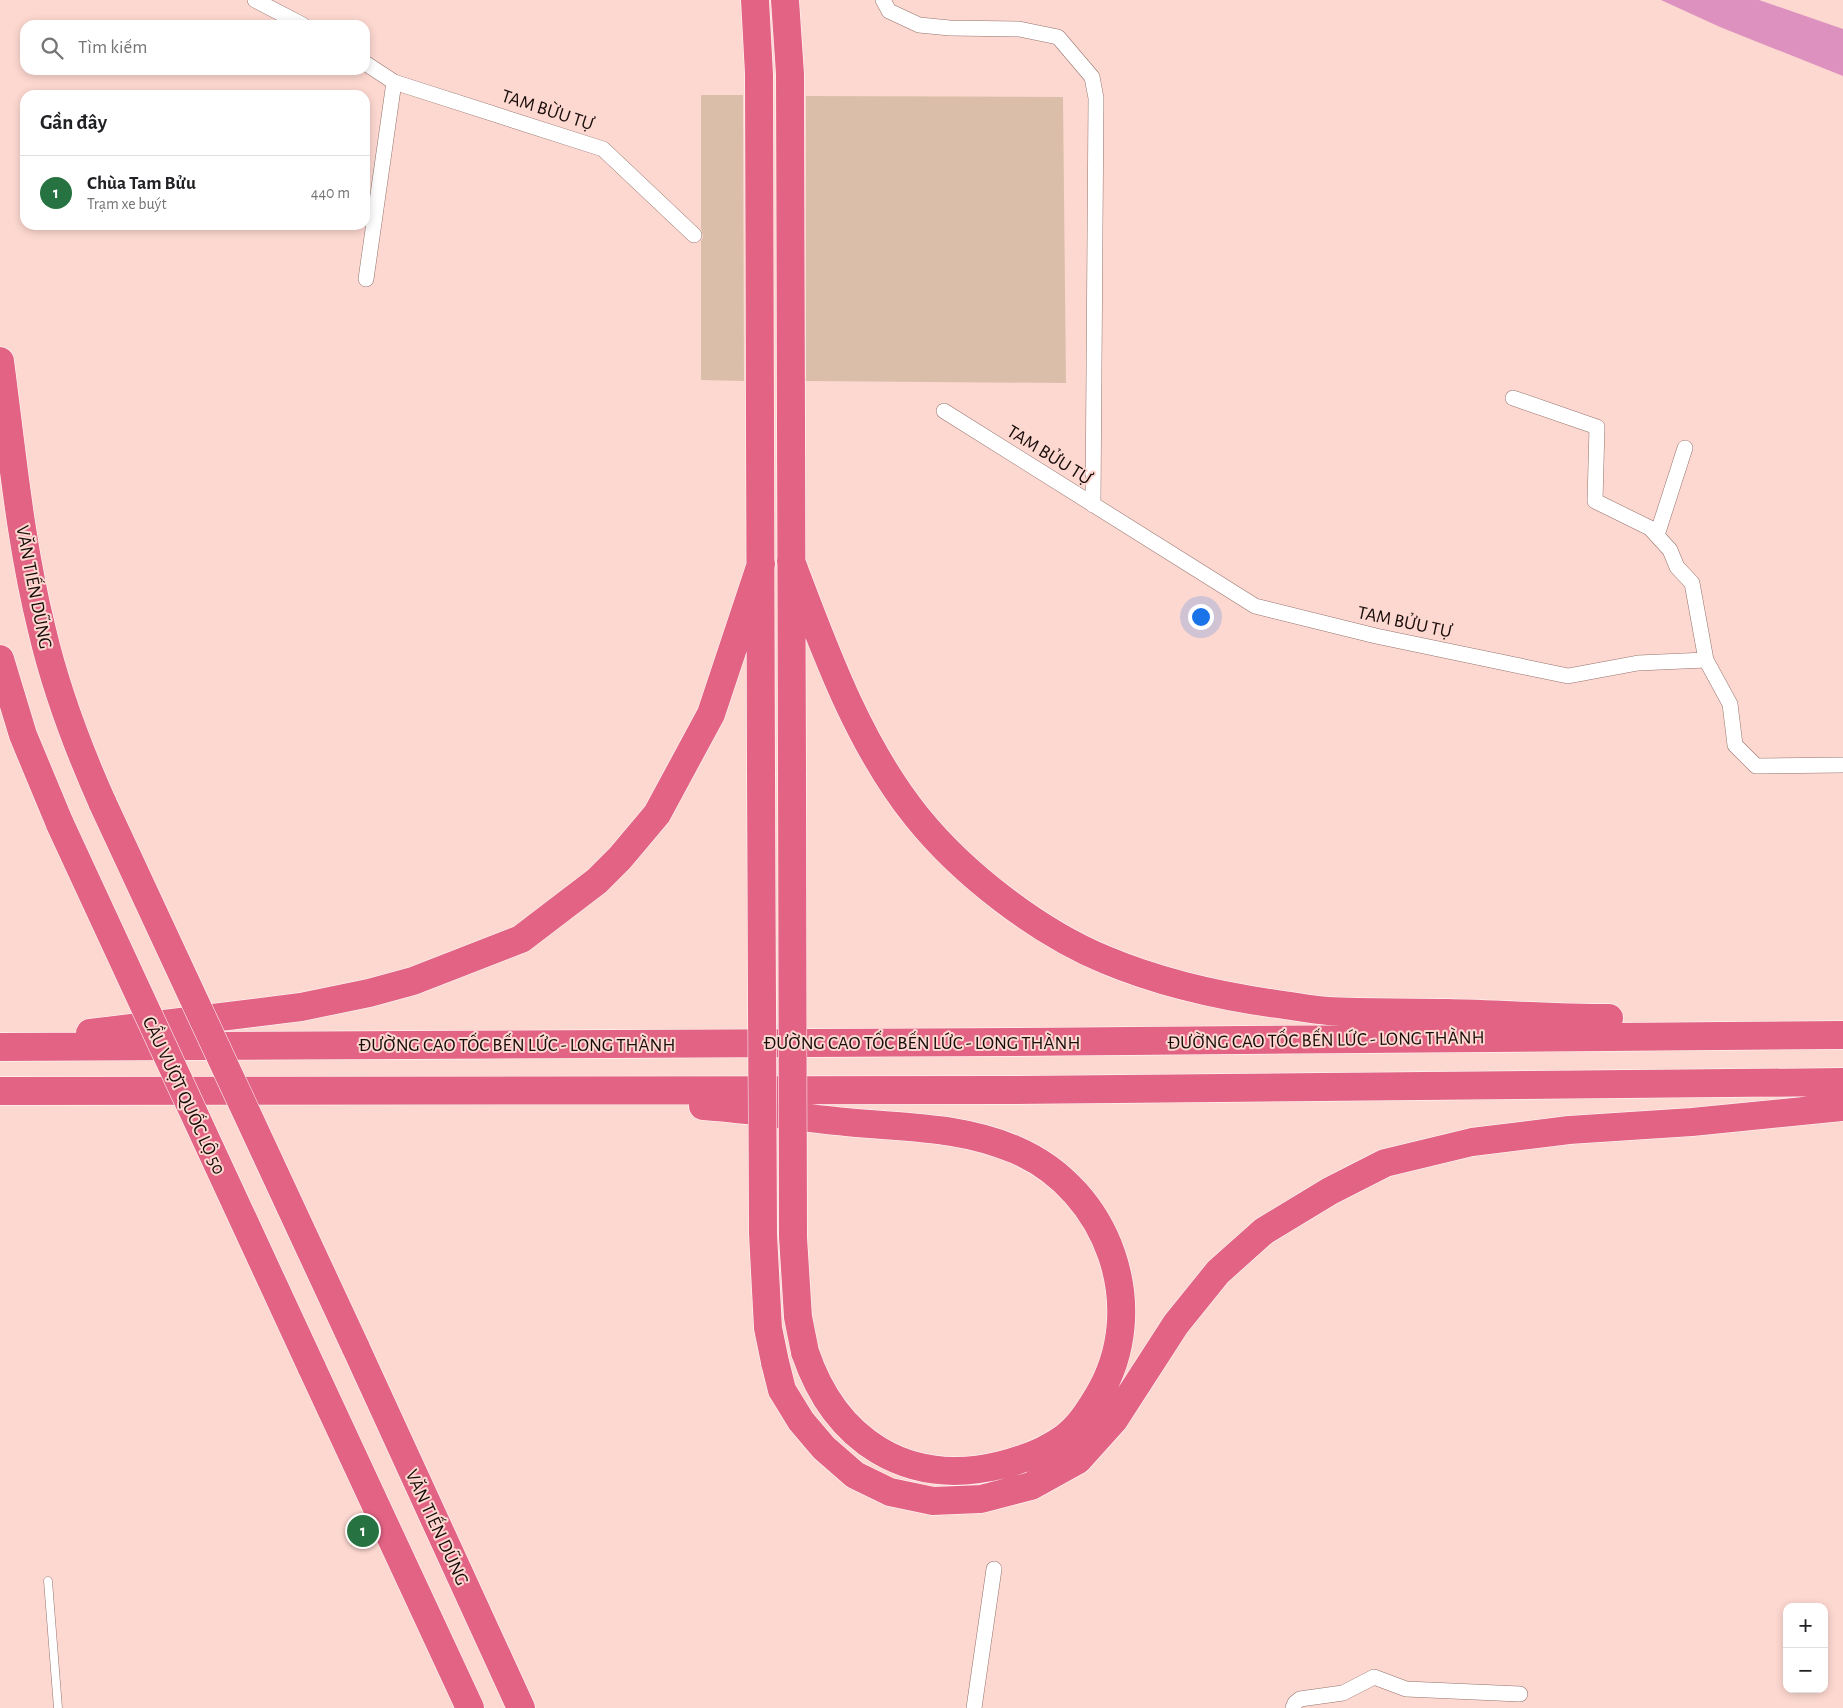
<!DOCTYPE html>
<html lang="vi">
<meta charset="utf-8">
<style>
:root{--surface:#fff;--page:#f2f2f2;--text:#202124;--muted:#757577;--line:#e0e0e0;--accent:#267241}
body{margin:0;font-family:"Alegreya Sans",sans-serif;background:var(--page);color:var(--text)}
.controls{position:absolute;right:15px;bottom:15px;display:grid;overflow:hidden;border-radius:10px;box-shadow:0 2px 8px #0003}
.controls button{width:45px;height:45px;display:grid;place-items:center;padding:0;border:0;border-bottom:1px solid var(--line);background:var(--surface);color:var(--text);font:25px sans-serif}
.you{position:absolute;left:1200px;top:616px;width:18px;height:18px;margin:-12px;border:4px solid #fff;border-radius:50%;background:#1a73e8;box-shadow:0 0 0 8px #1a73e833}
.badge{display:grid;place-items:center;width:32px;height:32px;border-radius:50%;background:var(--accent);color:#fff;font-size:16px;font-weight:700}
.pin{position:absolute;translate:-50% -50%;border:2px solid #fff;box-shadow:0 1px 5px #0006}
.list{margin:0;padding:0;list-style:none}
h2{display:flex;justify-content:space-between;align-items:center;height:65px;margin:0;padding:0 20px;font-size:21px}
h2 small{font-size:16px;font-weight:400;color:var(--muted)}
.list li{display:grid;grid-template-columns:32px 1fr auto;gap:15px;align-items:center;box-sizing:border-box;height:75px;padding:0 20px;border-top:1px solid var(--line)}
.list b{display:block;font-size:19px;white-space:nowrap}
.list p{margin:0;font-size:16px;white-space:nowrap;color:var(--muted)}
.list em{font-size:16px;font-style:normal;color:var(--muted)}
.icon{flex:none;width:28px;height:28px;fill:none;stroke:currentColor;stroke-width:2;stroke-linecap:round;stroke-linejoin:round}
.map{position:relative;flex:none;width:1843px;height:1708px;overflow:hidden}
.search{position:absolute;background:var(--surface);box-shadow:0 2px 8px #0003;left:20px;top:20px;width:350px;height:55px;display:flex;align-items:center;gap:12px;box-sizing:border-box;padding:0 18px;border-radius:15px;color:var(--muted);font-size:19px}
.panel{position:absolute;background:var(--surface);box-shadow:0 2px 8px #0003;left:20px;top:90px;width:350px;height:140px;border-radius:15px}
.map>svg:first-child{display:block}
.water{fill:#dc91bf}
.building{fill:#dbbeaa}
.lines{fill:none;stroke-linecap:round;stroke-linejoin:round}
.lane-casing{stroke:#94736d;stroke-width:9}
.street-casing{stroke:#94736d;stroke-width:16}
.highway-casing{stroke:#fff;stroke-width:29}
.lane{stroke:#fff;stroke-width:8}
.street{stroke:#fff;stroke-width:15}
.highway{stroke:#e36384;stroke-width:28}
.highway-bridge-casing{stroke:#fff;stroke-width:29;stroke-linecap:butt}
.highway-bridge{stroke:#e36384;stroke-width:28}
.labels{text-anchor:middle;stroke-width:4;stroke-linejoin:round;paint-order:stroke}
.street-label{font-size:19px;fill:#180c0a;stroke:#fdd8d0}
</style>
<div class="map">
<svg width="1843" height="1708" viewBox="0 0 1843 1708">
<rect width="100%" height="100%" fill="#fdd8d0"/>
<path class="water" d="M1661 0H1759L1843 29V76L1720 27Z"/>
<path class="building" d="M701 95H743L744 381 701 380V241L703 237 701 228Z
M806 96 1063 97 1066 383 806 381Z"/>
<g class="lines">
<g class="lane-casing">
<path id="lane" d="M48 1581 58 1708"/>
</g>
<g class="street-casing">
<path id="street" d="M255 0 303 25
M883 0 889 11 919 25 950 28 1019 29 1058 37 1092 77 1096 98 1093 505
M365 63 394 82 603 149 694 235
M366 279 394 82
M1513 398 1597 427 1595 501 1650 528 1670 550 1677 567 1692 583 1706 660
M944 411 1255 606 1376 636 1568 676 1638 663 1706 660 1730 704 1735 745 1756 766 1843 765
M1657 535 1685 448
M974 1708 994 1569
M1293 1708 1295 1703 1300 1699 1343 1693 1374 1677 1406 1689 1520 1694"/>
</g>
<g class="highway-casing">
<path id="highway" d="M755 0 759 74 761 774
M785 0 790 74 792 773
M0 361C12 451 20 542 42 630 56 690 78 748 103 804
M791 561C824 648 858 744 917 817 963 874 1038 932 1106 960 1161 983 1219 996 1277 1004 1294 1006 1311 1010 1328 1011 1368 1013 1408 1012 1448 1013 1502 1014 1555 1018 1609 1018
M0 659 23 735 60 824
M90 1033 301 1007 369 993 413 981 521 939 597 881 620 858 657 814 711 714 761 564
M0 1047 1012 1042 1843 1035
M0 1091 1012 1090 1843 1082
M703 1106C751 1109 798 1118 846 1122 906 1128 960 1126 1016 1150 1109 1190 1151 1308 1098 1396 1089 1411 1079 1427 1064 1438 1046 1451 1022 1460 1001 1465 907 1488 835 1441 805 1352
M355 1346 521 1708
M775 1362 782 1390 801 1421 824 1448 855 1475 890 1492 933 1501 981 1499 1031 1486 1078 1460 1114 1420 1176 1324 1218 1272 1264 1231 1330 1191 1385 1163 1472 1142 1569 1130 1692 1122 1843 1107
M311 1366 470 1708"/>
</g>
<use href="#lane" class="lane"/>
<use href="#street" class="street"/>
<use href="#highway" class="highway"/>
<g class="highway-bridge-casing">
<path id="highway-bridge" d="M792 773 793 1237 798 1317 805 1352
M761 774 763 1234 768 1328 775 1362
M103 804 355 1346
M60 824 311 1366"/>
</g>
<use href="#highway-bridge" class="highway-bridge"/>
</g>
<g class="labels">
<g class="street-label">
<text transform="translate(548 109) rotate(18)" y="7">TAM BỪU TỰ</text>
<text transform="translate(1050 454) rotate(32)" y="7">TAM BỬU TỰ</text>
<text transform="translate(35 587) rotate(79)" y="7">VĂN TIẾN DŨNG</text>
<text transform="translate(1405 621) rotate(12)" y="7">TAM BỬU TỰ</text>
<text transform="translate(1326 1039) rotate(-1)" y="7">ĐƯỜNG CAO TỐC BẾN LỨC - LONG THÀNH</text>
<text x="922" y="1049">ĐƯỜNG CAO TỐC BẾN LỨC - LONG THÀNH</text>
<text x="517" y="1051">ĐƯỜNG CAO TỐC BẾN LỨC - LONG THÀNH</text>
<text transform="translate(185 1095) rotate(65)" y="7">CẦU VƯỢT QUỐC LỘ 50</text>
<text transform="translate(438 1527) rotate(65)" y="7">VĂN TIẾN DŨNG</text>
</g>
</g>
</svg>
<div class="controls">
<button>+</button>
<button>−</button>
</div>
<div class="you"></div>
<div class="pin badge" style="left:363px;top:1531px">1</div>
<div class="search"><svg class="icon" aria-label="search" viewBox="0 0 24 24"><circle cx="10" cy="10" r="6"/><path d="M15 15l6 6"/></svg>Tìm kiếm</div>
<section class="panel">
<h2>Gần đây<small></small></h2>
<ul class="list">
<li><span class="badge">1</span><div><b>Chùa Tam Bửu</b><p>Trạm xe buýt</p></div><em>440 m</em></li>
</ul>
</section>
</div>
